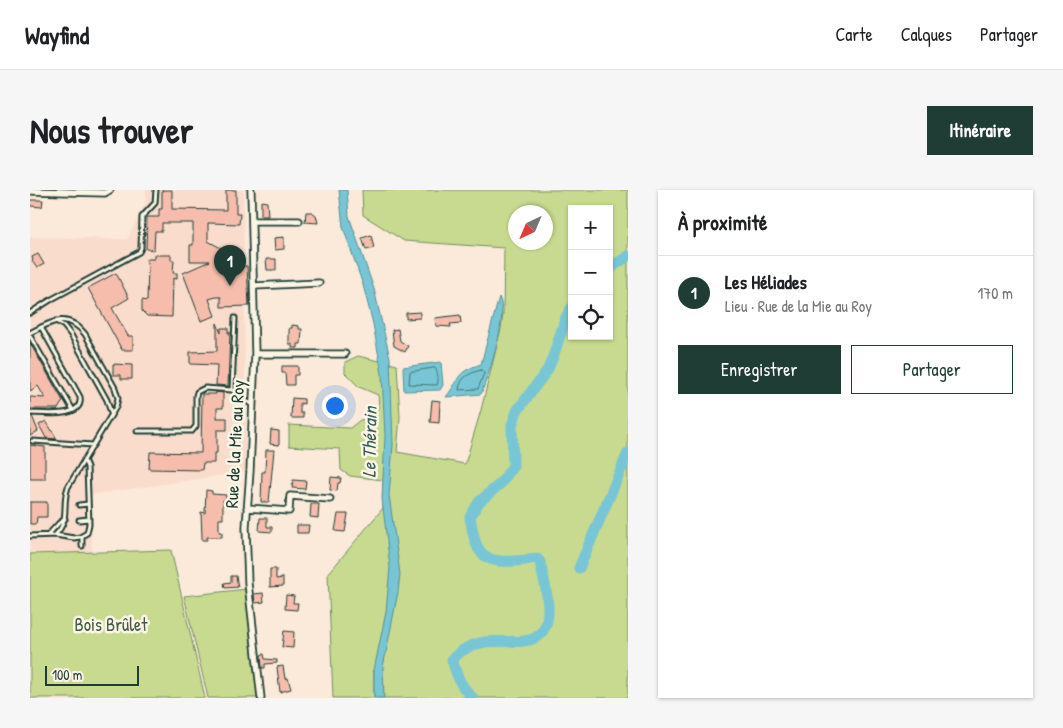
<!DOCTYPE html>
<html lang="fr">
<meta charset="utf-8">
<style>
:root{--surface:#fff;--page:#f6f6f6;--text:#202124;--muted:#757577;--line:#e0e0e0;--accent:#1f3d34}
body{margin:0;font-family:"Patrick Hand",sans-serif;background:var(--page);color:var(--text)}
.controls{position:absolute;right:15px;top:15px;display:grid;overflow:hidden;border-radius:0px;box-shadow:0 1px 4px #0004}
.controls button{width:45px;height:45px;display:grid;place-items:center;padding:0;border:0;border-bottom:1px solid var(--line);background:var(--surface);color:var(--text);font:25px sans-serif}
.compass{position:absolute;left:478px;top:15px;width:45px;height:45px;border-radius:50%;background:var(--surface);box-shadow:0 1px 4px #0004;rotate:224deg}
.scale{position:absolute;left:15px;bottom:12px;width:94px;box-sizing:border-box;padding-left:5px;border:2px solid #1f3d34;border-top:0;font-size:14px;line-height:18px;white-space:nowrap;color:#1f3d34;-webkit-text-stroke:4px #fcf5e5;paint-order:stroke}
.you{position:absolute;left:304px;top:215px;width:18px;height:18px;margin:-12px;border:4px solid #fff;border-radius:50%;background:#1a73e8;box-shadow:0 0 0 8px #1a73e833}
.badge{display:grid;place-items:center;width:32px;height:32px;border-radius:50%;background:var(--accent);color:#fff;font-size:16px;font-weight:700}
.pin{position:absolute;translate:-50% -41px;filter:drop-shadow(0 1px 2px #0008)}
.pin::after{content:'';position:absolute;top:26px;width:18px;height:15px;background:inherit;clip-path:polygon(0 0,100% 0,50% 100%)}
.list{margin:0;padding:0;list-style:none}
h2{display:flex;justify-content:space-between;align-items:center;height:65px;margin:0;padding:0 20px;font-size:21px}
h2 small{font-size:16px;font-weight:400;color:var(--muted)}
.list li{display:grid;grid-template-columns:32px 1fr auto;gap:15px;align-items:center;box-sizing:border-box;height:75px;padding:0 20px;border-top:1px solid var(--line)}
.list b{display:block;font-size:19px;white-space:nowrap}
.list p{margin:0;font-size:16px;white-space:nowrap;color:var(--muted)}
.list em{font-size:16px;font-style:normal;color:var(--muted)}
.actions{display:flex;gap:10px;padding:15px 20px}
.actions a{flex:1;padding:11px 0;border:1px solid var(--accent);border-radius:0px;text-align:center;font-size:18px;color:var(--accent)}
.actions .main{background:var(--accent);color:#fff}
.icon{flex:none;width:28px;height:28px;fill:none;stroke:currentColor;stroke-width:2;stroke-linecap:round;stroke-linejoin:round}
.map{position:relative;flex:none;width:598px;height:508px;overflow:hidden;border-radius:0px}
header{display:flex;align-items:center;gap:30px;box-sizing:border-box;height:70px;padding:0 25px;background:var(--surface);border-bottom:1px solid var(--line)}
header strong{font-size:24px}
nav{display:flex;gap:28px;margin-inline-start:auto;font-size:18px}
.intro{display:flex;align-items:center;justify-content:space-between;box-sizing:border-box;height:120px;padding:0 30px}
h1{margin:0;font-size:35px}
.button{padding:12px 22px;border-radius:0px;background:var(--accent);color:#fff;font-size:18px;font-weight:700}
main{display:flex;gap:30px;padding:0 30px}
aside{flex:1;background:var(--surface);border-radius:0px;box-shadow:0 1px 4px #0004}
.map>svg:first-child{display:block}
.built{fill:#fadccc}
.green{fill:#c7da8f;stroke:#738c62;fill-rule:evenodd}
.water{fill:#78c6d5;stroke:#548f95}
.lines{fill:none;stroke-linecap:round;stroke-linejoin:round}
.shore{stroke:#437474;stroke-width:1}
.river{stroke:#78c6d5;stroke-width:11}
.building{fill:#f6bdad;stroke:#1f3d34}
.lane-casing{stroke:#1f3d34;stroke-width:7}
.street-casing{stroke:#1f3d34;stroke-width:9}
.lane{stroke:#fcf5e5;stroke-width:3}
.street{stroke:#fcf5e5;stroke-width:5.5}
.labels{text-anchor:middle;stroke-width:5;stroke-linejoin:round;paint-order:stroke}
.street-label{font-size:18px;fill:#1f3d34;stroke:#fcf5e5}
.park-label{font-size:18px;fill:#415c46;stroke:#fcf5e5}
.water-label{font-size:19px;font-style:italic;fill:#355f5c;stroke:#fcf5e5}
</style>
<header>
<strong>Wayfind</strong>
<nav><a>Carte</a><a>Calques</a><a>Partager</a></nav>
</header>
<div class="intro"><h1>Nous trouver</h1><a class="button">Itinéraire</a></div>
<main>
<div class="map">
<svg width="598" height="508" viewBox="0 0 598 508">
<rect width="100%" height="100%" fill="#fbeada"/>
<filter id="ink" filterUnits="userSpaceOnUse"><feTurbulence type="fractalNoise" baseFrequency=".02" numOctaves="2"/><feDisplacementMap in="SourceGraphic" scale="10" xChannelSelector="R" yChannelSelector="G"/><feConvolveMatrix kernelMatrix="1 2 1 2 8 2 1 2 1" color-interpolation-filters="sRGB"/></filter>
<g filter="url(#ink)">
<path class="built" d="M116 0H213L216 282 60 305 62 362 0 364V47L97 49 116 12Z"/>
<path class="green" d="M332 0H598V508H346L344 480V508H303L298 384 353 318V290L320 286 311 280 310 259 259 256V235L320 238 330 230 342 229 349 216 348 205 329 197 315 183V172L328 166 367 175 370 227 367 262 435 274 451 220 471 139 473 124 474 58 374 51 333 25ZM542 19H579V146H542ZM486 22H516V52H486Z
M141 360 175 508H0V364Z
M217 399 228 508H178L154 406Z"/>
<path class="water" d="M309 0H317L319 26 344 99 360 168 363 255 359 305 370 384 368 402 353 477 354 508H344V480L356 422 360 377 352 309 355 246 352 184 343 134 333 95 313 37Z
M469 107C479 125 459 184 451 204L416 207C431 188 424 183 451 174Z
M411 172 413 195 410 200 374 201 373 177Z"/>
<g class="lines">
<path class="shore" d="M405 178C408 181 409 191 407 195L379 194 380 182Z
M451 180 454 183 448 199 429 200C430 187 440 183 451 180Z"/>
<path class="river" d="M579 79 598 66
M549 378 598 263
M443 508C430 496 427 486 422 470 430 460 443 454 455 452 483 449 519 462 518 418 518 403 513 387 510 372L506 368C494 371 483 372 470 371 445 369 444 348 440 327L449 312 471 293 483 276 482 235 487 221 518 179 523 167 536 127 542 117"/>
</g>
<path class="building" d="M132 0H142V19L196 20V0H206V24H210L209 34 178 33V51L200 63 212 76H217L219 116 191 117V107H186L179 109 185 126 171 131 153 83 180 71H160V55H163V33H132V41H125L124 60 116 59 117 27H129V19H132Z
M0 10H13L12 17 0 16Z
M231 11 237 12 238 26H231Z
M276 22H282L286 25 288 33 275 32Z
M341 45 344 58 336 60 332 48Z
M254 47V59L245 60 244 48Z
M8 64 14 74 7 78 2 71 3 70 2 67Z
M124 65H141V70H144L143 83H147V89L143 88 142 127 117 126 112 121V110L117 111 118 76 117 75V69H124Z
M236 69H246V80H237Z
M86 83 99 108 82 118 98 146H103V160H92L58 98Z
M390 122V128L376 129V123Z
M430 125 431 133 420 134 421 137 406 136 405 128Z
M187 133 191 143V138H198V143L200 142 198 196 186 195 187 175 160 174V162L187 161Z
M262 135 269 136V139H272L271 154H268V158H262V154H259V138H262Z
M368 139 370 151 378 156 375 162 364 156 362 140Z
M0 153 33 211 28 219H0V207L15 208 8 196 0 201Z
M83 174 102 175V189H91V185H83Z
M252 176H268V185H264V195H256L255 183H252Z
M186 202 193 203V218H187V228H197V240H187V263H184V273H173L172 280 119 279 120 262 171 263 172 204H186Z
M262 208 274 209V214L270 213V223H273V228H261Z
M402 210 410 211 409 233 400 232Z
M0 226H2L8 241 0 246Z
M16 231 27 249 16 248 15 246 9 235Z
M241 240 249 241V255L240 254Z
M0 255 15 257V289H0Z
M236 260H244L239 312H231L232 282H235Z
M301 287 311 288 310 293H308L307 301 300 300Z
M263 290 276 291 275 299 262 298Z
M176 300 182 301V304L196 305V310H193V329H189V342H192V347H177V350H172V347L171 322 175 323Z
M0 312H17V327H7L6 334H0Z
M281 314H289L288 328 280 327Z
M308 324H318L315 342 305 341Z
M230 328H237V337H242V342L229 341Z
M267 335H279L278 343H267Z
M240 379H246V389L253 388V396L240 397Z
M201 386H206L208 397 195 398 194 393 201 392Z
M233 403 234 412 225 413 224 404Z
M256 405 264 406 263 413H268L267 420 255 419Z
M254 441 264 442 263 458 252 457Z
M234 464 235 469 247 470V473L235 474V478H232L231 465Z
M253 476 255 489 258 488 261 499 250 502 247 477Z"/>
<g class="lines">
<g class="lane-casing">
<path id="lane" d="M0 123 22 109 109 62 111 58 112 27 125 13 126 0
M205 128 202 200 222 215
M26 131 34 136 41 145 77 210 81 223
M0 143C21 132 37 121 55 144L85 198 88 208 86 217 38 297C31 316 41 329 25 345
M0 146 43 220
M0 223C13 223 54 229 50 207L11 137
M107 241H162L166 236V206L167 202 175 198 202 200
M2 251 63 255
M49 315 58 314
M49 330 59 329
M18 345 29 333 35 329
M0 346 25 345 44 348 50 347 57 343 59 334 57 277 54 270
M52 356V347"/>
</g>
<g class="street-casing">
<path id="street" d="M221 0 225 164 220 281 216 337 218 393 231 508
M0 1 75 3 80 0
M222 31H269
M224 96 289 93
M225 164H315
M217 318 259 321 260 306 300 309"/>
</g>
<use href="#lane" class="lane"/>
<use href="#street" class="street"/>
</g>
</g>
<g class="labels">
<g class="street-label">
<text transform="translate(205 254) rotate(-87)" y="6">Rue de la Mie au Roy</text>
</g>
<g class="park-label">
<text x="81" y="441">Bois Brûlet</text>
</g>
<g class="water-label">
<text transform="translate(339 252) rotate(-89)" y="7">Le Thérain</text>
</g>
</g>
</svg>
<div class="controls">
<button>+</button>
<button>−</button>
<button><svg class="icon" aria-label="locate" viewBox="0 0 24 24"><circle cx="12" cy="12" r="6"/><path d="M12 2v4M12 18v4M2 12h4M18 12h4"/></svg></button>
</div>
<svg class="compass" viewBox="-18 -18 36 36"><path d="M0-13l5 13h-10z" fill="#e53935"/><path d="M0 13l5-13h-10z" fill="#757577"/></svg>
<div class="scale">100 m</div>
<div class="you"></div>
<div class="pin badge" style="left:200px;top:96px">1</div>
</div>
<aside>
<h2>À proximité<small></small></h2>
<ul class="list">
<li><span class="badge">1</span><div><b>Les Héliades</b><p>Lieu · Rue de la Mie au Roy</p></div><em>170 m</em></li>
</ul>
<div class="actions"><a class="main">Enregistrer</a><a>Partager</a></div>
</aside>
</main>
